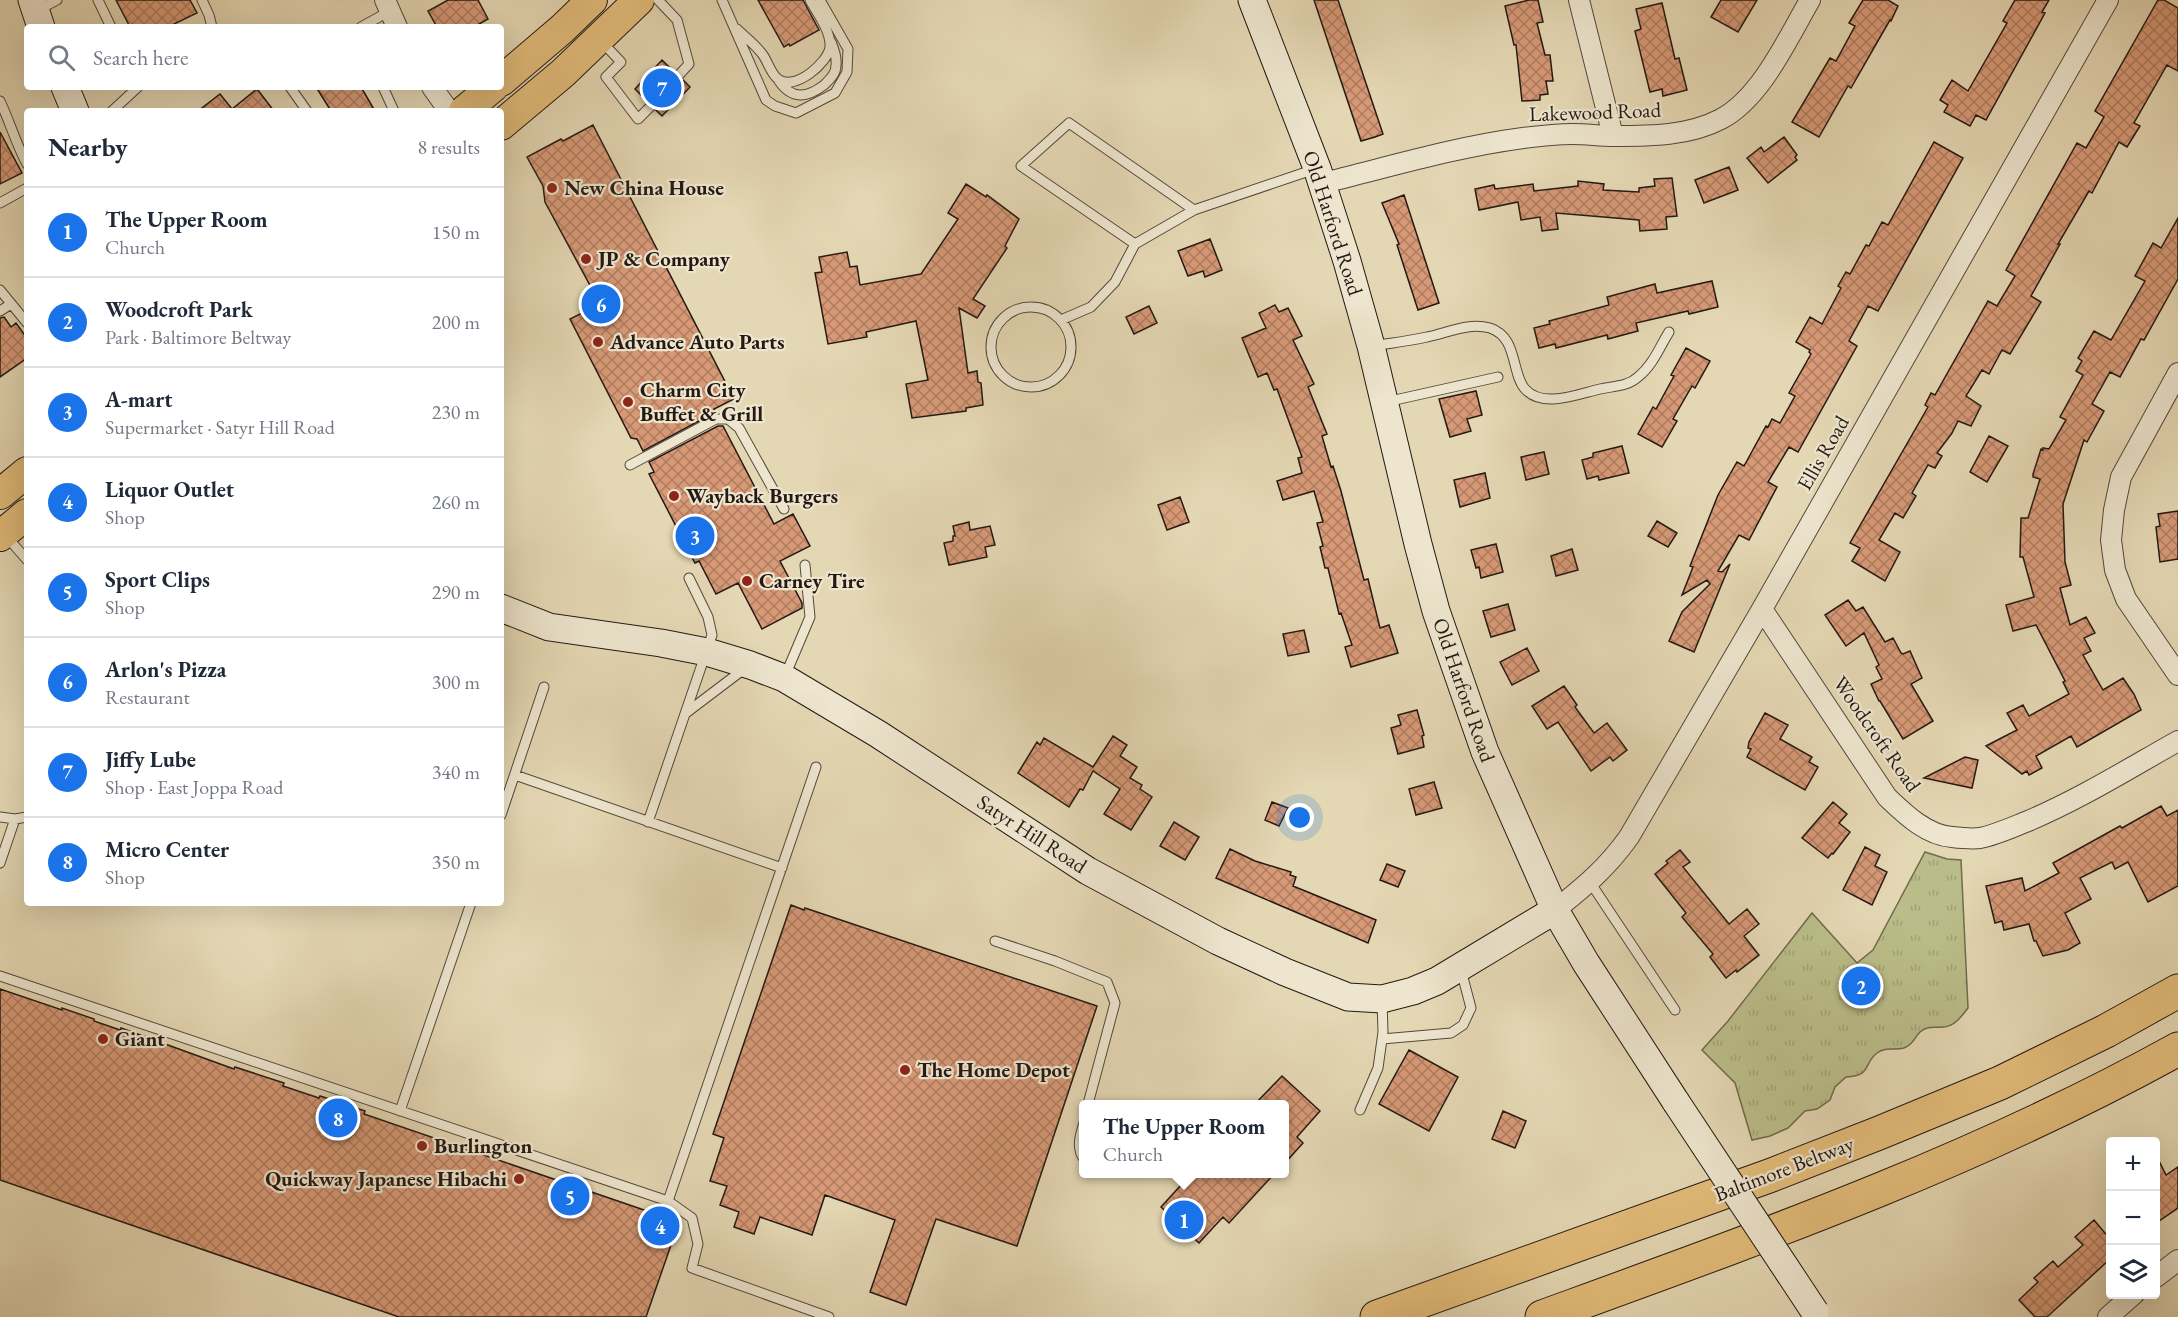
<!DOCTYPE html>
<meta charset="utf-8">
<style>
:root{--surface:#fff;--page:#f6f6f7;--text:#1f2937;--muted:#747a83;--line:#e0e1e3;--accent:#1a73e8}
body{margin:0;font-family:"EB Garamond",serif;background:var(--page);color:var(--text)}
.controls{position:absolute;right:18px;bottom:18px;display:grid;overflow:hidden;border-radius:6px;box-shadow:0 6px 24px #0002}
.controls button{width:54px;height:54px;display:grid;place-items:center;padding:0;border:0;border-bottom:2px solid var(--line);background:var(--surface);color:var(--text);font:30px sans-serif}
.you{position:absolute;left:1300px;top:818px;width:21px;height:21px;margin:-15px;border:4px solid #fff;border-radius:50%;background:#1a73e8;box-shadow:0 0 0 9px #1a73e833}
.badge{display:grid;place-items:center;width:39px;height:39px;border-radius:50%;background:var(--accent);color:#fff;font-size:20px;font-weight:700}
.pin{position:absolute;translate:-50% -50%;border:3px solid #fff;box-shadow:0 2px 6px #0006}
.popup{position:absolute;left:1079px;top:1100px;width:210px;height:78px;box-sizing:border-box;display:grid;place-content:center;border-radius:6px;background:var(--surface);filter:drop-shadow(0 2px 4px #0005);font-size:20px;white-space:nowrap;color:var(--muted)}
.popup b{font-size:22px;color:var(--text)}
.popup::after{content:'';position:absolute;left:50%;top:100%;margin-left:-12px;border:12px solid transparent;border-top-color:var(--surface)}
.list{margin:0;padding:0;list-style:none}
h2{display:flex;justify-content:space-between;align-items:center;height:78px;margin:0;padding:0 24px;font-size:26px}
h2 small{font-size:20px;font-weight:400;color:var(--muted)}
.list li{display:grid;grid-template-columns:39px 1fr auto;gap:18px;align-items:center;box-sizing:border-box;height:90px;padding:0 24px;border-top:2px solid var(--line)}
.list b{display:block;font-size:22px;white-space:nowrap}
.list p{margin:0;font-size:20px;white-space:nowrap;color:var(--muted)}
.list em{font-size:20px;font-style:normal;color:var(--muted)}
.icon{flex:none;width:33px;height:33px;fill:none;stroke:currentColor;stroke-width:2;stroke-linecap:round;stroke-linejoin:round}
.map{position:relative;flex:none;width:2178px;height:1317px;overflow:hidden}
.search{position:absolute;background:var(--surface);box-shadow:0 6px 24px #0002;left:24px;top:24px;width:480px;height:66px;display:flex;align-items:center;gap:15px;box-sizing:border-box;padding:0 21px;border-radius:6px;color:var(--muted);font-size:22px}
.panel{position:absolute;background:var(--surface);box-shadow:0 6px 24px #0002;left:24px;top:108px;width:480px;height:798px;border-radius:6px}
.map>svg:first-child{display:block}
.park{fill:url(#park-tufts);stroke:#6f6b4e;stroke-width:1.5}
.building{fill:url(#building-cross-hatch);stroke:#241913;stroke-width:1.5}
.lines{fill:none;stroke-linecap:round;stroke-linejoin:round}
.lane-casing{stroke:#54483b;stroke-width:11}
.street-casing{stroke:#54483b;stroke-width:22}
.secondary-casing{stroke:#241913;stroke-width:29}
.primary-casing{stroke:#241913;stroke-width:32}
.highway-casing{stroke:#241913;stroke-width:35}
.lane{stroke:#ede5ce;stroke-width:9}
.street{stroke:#ede5ce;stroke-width:20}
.secondary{stroke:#ede5ce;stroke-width:27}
.primary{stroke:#e2bc7a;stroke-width:30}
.highway{stroke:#e2bc7a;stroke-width:33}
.secondary-bridge-casing{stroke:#241913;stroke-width:29;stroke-linecap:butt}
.secondary-bridge{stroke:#ede5ce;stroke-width:27}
.poi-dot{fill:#8f2418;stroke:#ede5ce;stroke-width:2}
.labels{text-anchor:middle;stroke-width:4.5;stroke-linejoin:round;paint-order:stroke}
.street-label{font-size:21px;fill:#241913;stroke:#ede5ce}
.poi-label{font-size:21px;font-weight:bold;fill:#241913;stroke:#ede5ce;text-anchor:start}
</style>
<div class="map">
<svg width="2178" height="1317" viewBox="0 0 2178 1317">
<defs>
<pattern id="park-tufts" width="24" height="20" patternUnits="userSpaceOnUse" patternTransform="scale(1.5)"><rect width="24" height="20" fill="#babd89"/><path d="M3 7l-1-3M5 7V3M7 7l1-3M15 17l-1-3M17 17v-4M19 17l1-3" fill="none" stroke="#a0a275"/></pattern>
<pattern id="building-cross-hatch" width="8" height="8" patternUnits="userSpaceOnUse" patternTransform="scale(1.5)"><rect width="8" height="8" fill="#d79976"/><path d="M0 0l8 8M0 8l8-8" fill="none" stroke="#ae7c60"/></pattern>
</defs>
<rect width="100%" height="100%" fill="#e4d7b3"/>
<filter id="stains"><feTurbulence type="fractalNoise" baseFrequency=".00333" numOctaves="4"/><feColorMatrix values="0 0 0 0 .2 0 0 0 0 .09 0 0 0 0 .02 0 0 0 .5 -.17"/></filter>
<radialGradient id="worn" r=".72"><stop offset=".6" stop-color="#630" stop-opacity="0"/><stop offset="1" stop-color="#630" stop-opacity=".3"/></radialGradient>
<path class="park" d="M1925 852 1947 859 1961 860 1968 1008C1962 1016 1954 1027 1943 1027 1934 1028 1928 1025 1920 1032 1914 1038 1914 1044 1904 1048 1894 1051 1886 1046 1877 1053 1863 1064 1872 1076 1846 1077L1835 1087 1830 1100 1817 1109 1805 1111 1788 1128 1770 1136 1752 1140 1735 1083 1702 1050 1728 1021 1812 913 1857 963 1873 950Z"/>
<path class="building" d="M116 0H190L197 13 168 27H130Z
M448 0H478L488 19 474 27H437L428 11Z
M758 0H803L819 30 790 46 789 44 784 47Z
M1314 0H1338L1383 134 1375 137 1361 141Z
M1529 0H1538L1543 22 1537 23 1545 55H1550L1553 81H1546L1548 94 1540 95V100L1522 101 1516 45H1514L1505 6Z
M1721 0H1757L1738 32 1711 17Z
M1863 0H1888L1898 6 1891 21 1890 20 1879 39 1851 88 1848 86 1819 137 1792 122 1830 58 1836 61 1855 26 1849 23Z
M2015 0H2049L2042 12 2045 13 1986 120 1976 115 1970 126 1944 112 1948 105 1940 100 1952 80 1968 91 2007 23 2003 21Z
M2158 0H2164L2178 8V71L2167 65 2134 123 2140 126 2127 147 2119 142 2092 193 2089 191 2058 244H2060L2031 296 2041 302 2010 354 2002 350 1989 374 1982 370 1966 396 1981 406 1971 426 1958 421 1952 433 1937 453 1942 456 1935 468 1928 465 1912 493 1916 496 1903 518 1895 513 1879 540 1900 552 1885 581 1852 561 1860 548 1850 543 1928 407 1925 405 1931 393 1935 395 1988 301 1997 306 2015 276 2006 270 2077 143 2086 148 2104 117 2095 111Z
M1662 3 1675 59 1679 58 1687 90 1663 96 1662 89 1650 92 1635 31 1641 29 1636 9Z
M662 60 673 71 671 75 673 81 677 83 683 80 690 87 662 116 656 110 659 104 656 100 651 98 647 101 635 89Z
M316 87H361L375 111H331Z
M257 89 274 111H198L220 94 232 109Z
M593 125 734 399 714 409 716 412 643 451 637 439 631 438 570 319 600 304 545 202 543 186 527 157 561 139 563 141Z
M0 132 22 173 0 184Z
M1784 137 1797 155 1795 157 1797 160 1768 183 1747 158 1761 147 1764 152Z
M1934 142 1963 158 1878 311 1868 306 1849 341 1857 346 1798 452 1789 447 1768 482 1777 487 1749 540 1739 535 1718 571 1722 572 1730 564 1694 652 1669 641 1682 612 1710 584 1707 580 1682 595 1693 567 1690 566 1718 495 1737 462 1744 466 1766 426 1768 427 1772 419 1780 423 1795 396 1789 393 1811 354 1809 352 1810 350 1796 342 1810 317 1822 324 1841 288 1838 286 1846 272 1850 274 1866 245 1869 246 1882 222 1888 225Z
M1729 167 1738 190 1704 203 1695 180Z
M1672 178 1677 216 1666 217 1667 229 1640 231 1639 220 1556 213 1558 229 1542 231 1540 217 1521 220 1518 202 1479 210 1475 189 1494 185 1495 189 1533 184 1534 191 1578 186V181L1604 184 1603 190 1639 192V188L1655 186 1654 179Z
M966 184 986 197 987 195 1019 219 1005 246 1007 248 973 299 985 306 977 318 959 308 968 373 977 371 978 382 981 383 983 405 966 408V411L912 418 906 384 928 380 916 321 866 332 867 337 828 344 815 273 822 272 819 257 847 252 850 267 857 266 860 285 921 274 958 219 948 213Z
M1404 195 1439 303 1418 310 1397 245 1399 244 1382 203Z
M2178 218V279L2144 340 2141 339 2120 377 2110 372 2092 404 2104 411 2087 442 2084 440 2063 504 2065 562 2071 585 2060 588 2070 625 2086 617 2095 633 2084 638 2091 651 2083 655 2103 690 2123 678 2134 694 2141 710 2077 747 2071 736 2036 756 2042 768 2029 775 2027 771 2022 774 1986 746 2017 730 2007 713 2023 705 2029 716 2069 694 2063 682 2065 681 2036 625 2013 631 2006 605 2034 597 2023 557H2020L2021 518H2028L2040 479 2033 477V474L2041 449 2043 450V448L2049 449 2066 420 2060 417 2083 375 2076 371 2082 361 2078 358 2094 331 2111 340 2145 281 2135 276 2153 243 2161 248Z
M1210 239 1222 270 1205 277 1203 271 1188 276 1178 251Z
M1712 281 1718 307 1689 314 1688 311 1636 323 1638 331 1608 339 1607 335 1556 348 1555 344 1539 348 1534 328 1550 324 1549 321 1609 305 1607 297 1655 284 1657 293Z
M1275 305 1279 312 1288 308 1302 336 1293 340 1314 384 1308 387 1327 434 1322 436 1331 467 1333 466 1341 491 1364 580 1368 579 1380 628 1389 625 1398 653 1351 667 1345 647 1352 645 1341 613 1339 614 1328 568H1325L1320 547 1323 546 1317 523 1323 522 1314 491 1283 500 1277 481 1302 473 1298 458 1302 457 1277 389 1274 390 1267 373 1258 377 1242 338 1266 328 1259 313Z
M1149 306 1157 323 1134 334 1126 317Z
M4 317 11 327 16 323 27 338V358L0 377V318Z
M1686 348 1710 361 1695 388 1692 386 1673 419 1677 421 1662 447 1638 434 1653 407 1656 409 1674 376 1671 375Z
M1476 391 1482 415 1467 419 1471 431 1450 437 1439 399Z
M718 426H723L774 524 793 514 810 546 780 561 802 603V608L762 629 738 583 716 594 699 561 695 563 649 474 654 472 649 462Z
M1989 436 2008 446 1987 482 1970 472Z
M1622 446 1629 473 1599 480 1598 476 1587 479 1582 460 1593 457V453Z
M1544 452 1549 474 1526 480 1521 457Z
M1485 473 1490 498 1460 507 1454 480Z
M1180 497 1189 522 1167 530 1158 505Z
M2178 511V559L2160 562 2156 527 2160 526 2158 514Z
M1657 521 1677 533 1668 547 1648 536Z
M969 522 970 530 990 526 995 545 985 547 987 557 949 565 944 543 953 541V536H955L953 526Z
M1496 544 1503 572 1481 578 1479 567 1476 568 1471 550Z
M1572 549 1578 570 1556 576 1551 556Z
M1848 600 1856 611 1863 607 1885 642 1893 638 1901 653 1903 654 1910 651 1922 678 1911 684 1933 721 1903 739 1880 701H1879L1871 684 1882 679 1876 667 1879 665 1864 633 1846 646 1825 615Z
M1508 604 1515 630 1491 637 1483 611Z
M1304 630 1309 652 1288 656 1283 634Z
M1527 648 1539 671 1512 685 1500 662Z
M1564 686 1577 705 1575 707 1594 733 1607 723 1627 750 1613 761 1610 757 1591 771 1558 722 1547 729 1532 706Z
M1417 710 1424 735 1422 736 1424 747 1398 754 1391 728 1401 725 1398 715Z
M1765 713 1788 725 1780 739 1812 757 1809 762 1818 767 1805 790 1747 757 1751 749 1748 748 1749 742Z
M1113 736 1127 745 1120 756 1137 767 1130 778 1142 785 1140 789 1152 797 1131 830 1104 814 1120 789 1093 771 1083 790 1080 789 1069 807 1018 773 1037 742 1040 745 1044 738 1093 767Z
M1965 757 1978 760 1972 788 1924 778Z
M1434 782 1442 808 1416 815 1409 789Z
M1272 802 1288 808 1279 826 1265 820Z
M1833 802 1847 814 1839 823 1850 832 1833 854 1832 853 1828 858 1802 838Z
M2161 806 2167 816 2178 810V886L2148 902 2128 862 2115 869 2112 862 2080 878 2091 899 2065 913 2080 943 2068 950 2043 956 2036 941H2034L2029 924 2004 930 2002 921 1995 923 1986 886 2022 878 2025 891 2059 873 2053 863 2120 826 2122 828Z
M1174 822 1199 837 1185 860 1160 846Z
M1865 847 1880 855 1875 866 1887 872 1872 905 1843 890Z
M1230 849 1255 861 1291 872 1290 875 1296 877 1293 886 1376 920 1368 943 1216 878Z
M1680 850 1690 862 1683 867 1729 924 1747 909 1759 924 1744 936 1759 955 1737 972 1736 970 1726 978 1710 957 1713 954 1682 917 1686 913 1655 874 1668 863 1666 861Z
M1387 864 1405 871 1398 887 1380 880Z
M791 905 804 910 805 908 1097 1006 1017 1246 936 1219 906 1305 870 1292 895 1220 825 1195 812 1235 760 1217 754 1234 734 1227 739 1212 720 1205 727 1186 710 1181 724 1138 713 1134Z
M0 989 62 1010V1008L94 1019V1021L120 1030 121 1028 234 1069 235 1067 284 1083 283 1086 319 1098 320 1096 365 1111 364 1114 679 1222 646 1317H399L0 1180Z
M1409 1050 1458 1077 1429 1131 1379 1104Z
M1282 1076 1320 1111 1297 1137 1303 1143 1284 1164V1104H1255Z
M1503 1111 1526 1121 1515 1148 1492 1139Z
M2156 1155 2166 1175 2178 1167V1208L2156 1223Z
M1192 1173H1275L1229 1223 1223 1217 1199 1243 1161 1207Z
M2094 1220 2110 1239V1259L2047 1317H2035L2019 1300 2038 1282 2034 1278 2053 1261 2058 1267 2083 1245 2075 1237Z"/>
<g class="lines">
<g class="lane-casing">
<path id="lane" d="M98 0 111 27
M202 0 209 15 212 27
M658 0 677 20 689 64 678 76
M722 0 766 100 775 106 796 113 835 93 847 72 848 49 820 0
M38 10 57 0
M361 27 390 11
M737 29C745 37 756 45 763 55 768 62 771 74 778 79 794 92 828 63 830 47 831 31 817 13 810 0
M602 42 621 62 606 77 638 119 652 105
M779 81C792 100 807 98 824 85 830 79 836 74 836 65 837 57 834 49 831 42
M290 87 307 111
M383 87 394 111
M0 101C10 122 16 144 27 164
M112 111 138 87
M0 203 27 188
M1135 244 1021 166 1069 123 1194 210
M0 290 27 323
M991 347a40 40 0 1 1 80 0a40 40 0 1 1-80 0Z
M0 311 11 304
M1061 320 1091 307 1115 282 1135 244 1194 210 1315 169
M1373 346C1391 343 1409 341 1427 337 1448 333 1468 322 1490 328 1518 337 1511 373 1525 389 1543 409 1578 394 1600 389 1613 386 1627 387 1638 377 1653 365 1659 348 1669 332
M1386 402 1498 377
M630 465 716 419H728L739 428 784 509
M7 537 27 560
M785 676 810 617 805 565
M686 713 744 669
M515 775 782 868
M501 815 544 687
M0 817 15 819 27 817
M648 822 712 635 708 617 689 578
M0 863 15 819
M1590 882 1675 1010
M995 941 1055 961 1107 982 1115 1003 1088 1104
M0 976 668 1201 692 1218 698 1244 692 1268 829 1317
M1382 1039 1451 1033 1463 1025 1471 1008 1461 970
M1360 1110 1378 1068 1383 1032 1382 1001
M400 1111 471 903
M1084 1123C1080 1135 1076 1148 1084 1159
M668 1201 816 767"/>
</g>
<g class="street-casing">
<path id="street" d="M385 0 397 27
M1579 0 1613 136
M432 87 449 111
M1323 183C1389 167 1455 147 1523 138 1539 136 1557 134 1573 134 1587 134 1600 136 1614 136 1650 136 1689 136 1721 119 1761 98 1788 38 1810 0
M2178 373 2121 477 2114 510 2111 540 2115 570 2126 599 2178 675
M1762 609 1887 797C1905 814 1926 835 1952 837 1961 838 1972 839 1980 838 1996 835 2013 827 2028 821 2080 799 2128 769 2178 741
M1555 910C1584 887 1607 868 1629 837L1762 609 2108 0
M2156 1277 2178 1260
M2108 1317 2134 1294"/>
</g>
<g class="secondary-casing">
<path id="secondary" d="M32 0 41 27
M1252 0 1317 168 1347 261 1371 346 1418 544 1436 611 1485 752 1555 910 1586 963 1676 1102
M65 87 75 111
M501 608 549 627 661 643 707 652 750 665 784 678 878 734 1088 871 1218 941 1285 972 1348 997 1382 999 1413 991 1437 981 1555 910"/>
</g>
<g class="primary-casing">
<path id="primary" d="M501 81 562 29 592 0
M464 111 493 87
M501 125 563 73 639 0
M0 494 27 472
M0 536 27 514"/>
</g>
<g class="highway-casing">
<path id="highway" d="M1377 1317 1769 1176 1879 1133 2000 1083 2106 1031 2178 991
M1542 1317C1759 1238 1976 1161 2178 1049"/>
</g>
<use href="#lane" class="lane"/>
<use href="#street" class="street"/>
<use href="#secondary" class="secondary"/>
<use href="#primary" class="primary"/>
<use href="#highway" class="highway"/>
<g class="secondary-bridge-casing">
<path id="secondary-bridge" d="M1676 1102 1815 1312"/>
</g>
<use href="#secondary-bridge" class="secondary-bridge"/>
</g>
<g class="poi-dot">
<circle cx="552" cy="188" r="6"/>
<circle cx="586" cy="259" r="6"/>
<circle cx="598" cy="342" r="6"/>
<circle cx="628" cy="402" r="6"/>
<circle cx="674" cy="496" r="6"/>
<circle cx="747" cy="581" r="6"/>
<circle cx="103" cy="1039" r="6"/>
<circle cx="905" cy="1070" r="6"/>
<circle cx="422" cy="1146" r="6"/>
<circle cx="519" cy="1179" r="6"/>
</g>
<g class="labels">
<g class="street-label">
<text transform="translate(1595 112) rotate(-2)" y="7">Lakewood Road</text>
<text transform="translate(1333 223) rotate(72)" y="7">Old Harford Road</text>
<text transform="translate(1823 453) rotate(-60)" y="7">Ellis Road</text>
<text transform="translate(1464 690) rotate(71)" y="7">Old Harford Road</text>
<text transform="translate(1877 734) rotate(55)" y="7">Woodcroft Road</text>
<text transform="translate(1032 834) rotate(33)" y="7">Satyr Hill Road</text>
<text transform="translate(1784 1169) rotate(-21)" y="7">Baltimore Beltway</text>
</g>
<g class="poi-label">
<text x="564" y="195">New China House</text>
<text x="598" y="266">JP &amp; Company</text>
<text x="610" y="349">Advance Auto Parts</text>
<text x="640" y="397">Charm City<tspan x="640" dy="24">Buffet &amp; Grill</tspan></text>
<text x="686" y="503">Wayback Burgers</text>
<text x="759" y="588">Carney Tire</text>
<text x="115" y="1046">Giant</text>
<text x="917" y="1077">The Home Depot</text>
<text x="434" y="1153">Burlington</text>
<text x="507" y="1186" text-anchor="end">Quickway Japanese Hibachi</text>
</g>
</g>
<rect width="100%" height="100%" filter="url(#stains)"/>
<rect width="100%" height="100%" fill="url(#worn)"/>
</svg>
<div class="controls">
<button>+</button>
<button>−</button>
<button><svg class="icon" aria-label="layers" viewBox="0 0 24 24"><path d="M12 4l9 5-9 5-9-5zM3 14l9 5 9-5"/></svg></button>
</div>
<div class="you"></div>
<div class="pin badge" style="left:1184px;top:1220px">1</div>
<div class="popup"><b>The Upper Room</b>Church</div>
<div class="pin badge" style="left:1861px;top:986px">2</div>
<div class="pin badge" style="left:695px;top:536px">3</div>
<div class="pin badge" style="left:660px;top:1226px">4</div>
<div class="pin badge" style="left:570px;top:1196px">5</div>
<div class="pin badge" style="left:601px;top:304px">6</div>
<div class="pin badge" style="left:662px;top:88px">7</div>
<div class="pin badge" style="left:338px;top:1118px">8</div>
<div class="search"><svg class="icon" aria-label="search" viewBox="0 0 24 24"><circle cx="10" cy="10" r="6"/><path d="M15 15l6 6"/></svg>Search here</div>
<section class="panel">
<h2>Nearby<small>8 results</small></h2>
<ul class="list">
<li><span class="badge">1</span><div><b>The Upper Room</b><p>Church</p></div><em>150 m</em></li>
<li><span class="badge">2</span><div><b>Woodcroft Park</b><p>Park · Baltimore Beltway</p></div><em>200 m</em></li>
<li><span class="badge">3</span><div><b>A-mart</b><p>Supermarket · Satyr Hill Road</p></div><em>230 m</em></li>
<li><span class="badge">4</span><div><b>Liquor Outlet</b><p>Shop</p></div><em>260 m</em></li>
<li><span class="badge">5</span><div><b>Sport Clips</b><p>Shop</p></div><em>290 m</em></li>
<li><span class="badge">6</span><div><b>Arlon's Pizza</b><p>Restaurant</p></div><em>300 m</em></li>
<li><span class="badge">7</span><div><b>Jiffy Lube</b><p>Shop · East Joppa Road</p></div><em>340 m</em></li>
<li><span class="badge">8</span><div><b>Micro Center</b><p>Shop</p></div><em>350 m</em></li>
</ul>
</section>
</div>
